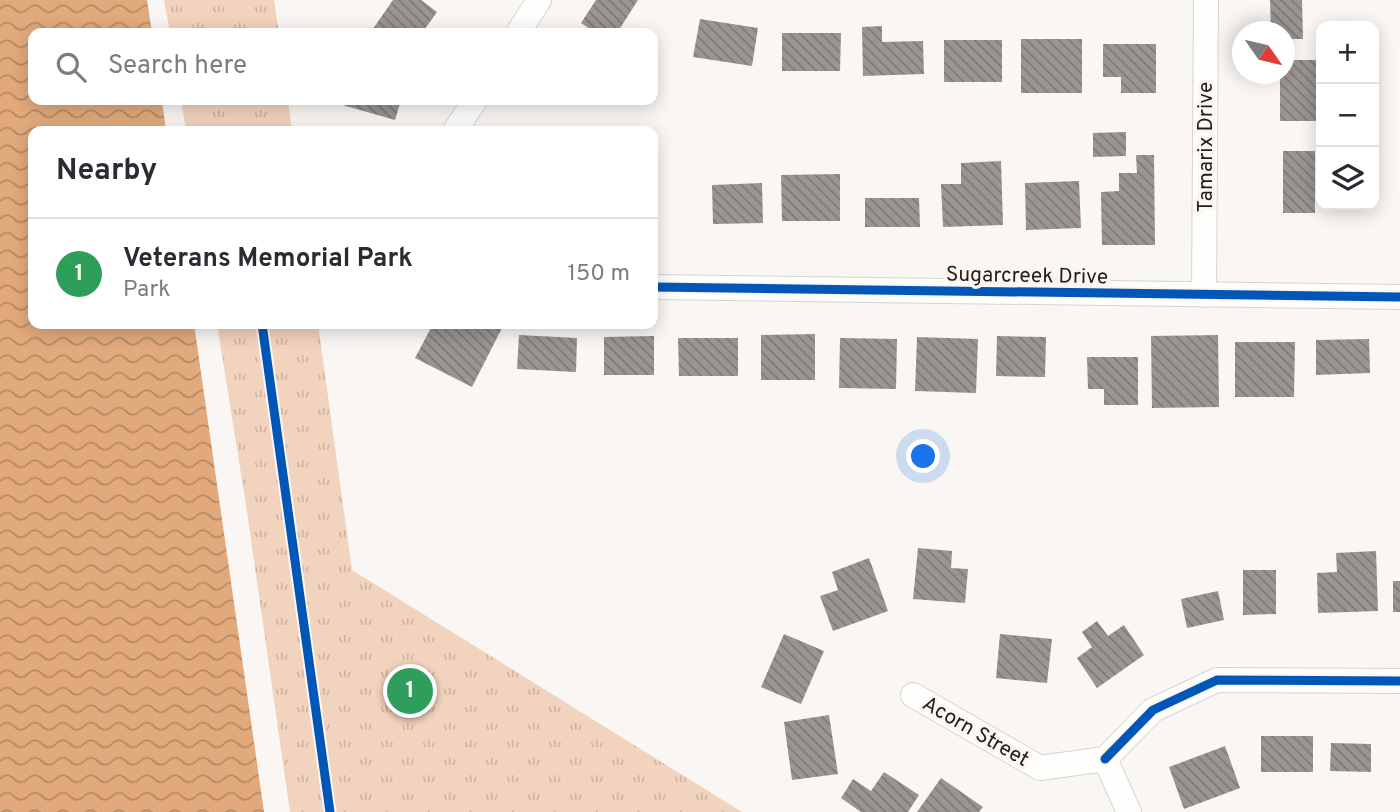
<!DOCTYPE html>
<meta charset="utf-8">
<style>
:root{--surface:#fff;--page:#f7f7f7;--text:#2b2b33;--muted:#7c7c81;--line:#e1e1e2;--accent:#ea580c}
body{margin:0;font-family:Overpass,sans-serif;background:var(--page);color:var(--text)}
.controls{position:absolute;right:21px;top:21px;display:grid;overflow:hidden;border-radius:14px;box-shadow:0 4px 18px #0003}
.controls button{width:63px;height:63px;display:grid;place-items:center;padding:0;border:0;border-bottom:2px solid var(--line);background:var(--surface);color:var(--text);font:35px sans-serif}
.compass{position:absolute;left:1232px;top:21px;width:63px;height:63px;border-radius:50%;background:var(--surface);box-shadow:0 4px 18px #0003;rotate:124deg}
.you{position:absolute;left:924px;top:457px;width:24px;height:24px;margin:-18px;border:5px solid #fff;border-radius:50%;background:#1a73e8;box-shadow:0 0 0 10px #1a73e833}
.badge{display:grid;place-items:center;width:46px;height:46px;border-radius:50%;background:var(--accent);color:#fff;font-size:23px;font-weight:700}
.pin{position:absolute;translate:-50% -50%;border:4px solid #fff;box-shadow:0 2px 7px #0006}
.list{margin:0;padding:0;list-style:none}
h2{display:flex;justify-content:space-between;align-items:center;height:91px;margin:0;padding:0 28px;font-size:30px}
h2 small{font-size:23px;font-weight:400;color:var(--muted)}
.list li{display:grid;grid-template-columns:46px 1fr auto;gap:21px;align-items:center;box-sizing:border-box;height:112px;padding:0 28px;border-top:2px solid var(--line)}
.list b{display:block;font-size:26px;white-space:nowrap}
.list p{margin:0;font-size:23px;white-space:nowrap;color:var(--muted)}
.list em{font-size:23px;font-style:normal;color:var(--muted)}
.icon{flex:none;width:38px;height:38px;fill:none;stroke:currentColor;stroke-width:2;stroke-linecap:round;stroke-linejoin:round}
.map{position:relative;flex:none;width:1400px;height:812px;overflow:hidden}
.search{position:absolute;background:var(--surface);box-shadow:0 4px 18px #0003;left:28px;top:28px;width:630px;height:77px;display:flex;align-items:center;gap:18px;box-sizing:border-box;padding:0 24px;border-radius:14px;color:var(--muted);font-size:26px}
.panel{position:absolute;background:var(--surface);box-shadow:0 4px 18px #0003;left:28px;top:126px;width:630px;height:203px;border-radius:14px}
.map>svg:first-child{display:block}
.park{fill:url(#park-tufts)}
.water{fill:url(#water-waves)}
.building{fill:url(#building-back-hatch)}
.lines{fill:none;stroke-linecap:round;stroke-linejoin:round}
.street-casing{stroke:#d6d4d1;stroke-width:26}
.street{stroke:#fefefd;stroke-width:24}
.cycleway-casing{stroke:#fcf5f0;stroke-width:13}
.cycleway{stroke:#0057b8;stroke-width:9}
.labels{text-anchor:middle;stroke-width:7;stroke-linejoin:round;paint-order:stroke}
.street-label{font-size:21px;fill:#201e1c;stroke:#fcf5f0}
</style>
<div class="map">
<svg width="1400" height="812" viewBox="0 0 1400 812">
<defs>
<pattern id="park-tufts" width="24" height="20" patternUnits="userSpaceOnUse" patternTransform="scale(1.75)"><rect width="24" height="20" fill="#f2d3bd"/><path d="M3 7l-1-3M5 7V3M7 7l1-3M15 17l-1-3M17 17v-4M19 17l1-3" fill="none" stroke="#cfb5a2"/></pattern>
<pattern id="water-waves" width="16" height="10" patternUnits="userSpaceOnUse" patternTransform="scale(1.75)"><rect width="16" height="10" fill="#e2aa7c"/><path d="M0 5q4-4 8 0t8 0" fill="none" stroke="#b78a65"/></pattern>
<pattern id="building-back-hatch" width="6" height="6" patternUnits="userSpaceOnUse" patternTransform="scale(1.75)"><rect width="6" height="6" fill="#989593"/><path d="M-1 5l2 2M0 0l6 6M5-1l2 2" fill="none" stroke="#7c7977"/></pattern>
</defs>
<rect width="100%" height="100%" fill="#f9f6f3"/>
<path class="park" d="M164 0H274L279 33H170Z
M181 100H288L292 131H186Z
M217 324H318L352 570 742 812H290L246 505Z"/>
<path class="water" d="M0 0H147L152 33H33V100H162L166 131H33V324H194L264 812H0Z"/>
<path class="building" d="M393 0H421L437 12 422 33H370Z
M596 0H638L617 33H596L581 23Z
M1270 0H1302L1303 39H1284V32H1271Z
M700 19 758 28 752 66 693 57Z
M882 26V42L923 41 924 74 863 76 862 27Z
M782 33H841L840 71H782Z
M1021 39H1082V93H1021Z
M944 40H1002V82H944Z
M1103 44H1156V93H1121V77H1103Z
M1284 60H1321V121H1280V74H1284Z
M333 100H401L395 120 332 102Z
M1126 132V156L1093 157V133Z
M1283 151H1315V213H1283Z
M1136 155H1154L1155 245H1102L1101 192 1119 191V173H1137Z
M1001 161 1003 225 943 227 941 184H961V163Z
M840 174V221H782L781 175Z
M1079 181 1081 228 1026 230 1025 183Z
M762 183 763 223 713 224 712 185Z
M865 198H919L920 227H865Z
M433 324H504L472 387 415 358Z
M815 334V380H761V335Z
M519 335 577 338 576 372 517 369Z
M1218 335 1219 407 1152 408 1151 336Z
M654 336V375H604V337Z
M997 336 1046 337 1045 377 996 376Z
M917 337 978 339 976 393 915 391Z
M678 338H738V376H679Z
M840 338 897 339 896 389 839 388Z
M1369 339 1370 373 1316 375V340Z
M1235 342H1295L1294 397H1235Z
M1087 357H1138V405H1104V389H1088Z
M918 548 952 551 951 568 968 569 965 603 913 599Z
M1376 551 1378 611 1318 613 1317 573 1337 572 1336 553Z
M869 558 888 611 833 631 820 596 838 590 832 572Z
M1243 570H1276V614L1243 615Z
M1393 581H1400V612H1393Z
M1218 591 1224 620 1187 628 1181 599Z
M1097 621 1108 636 1124 625 1144 655 1097 688 1077 658 1092 647 1082 632Z
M784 634 824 651 801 704 761 687Z
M1000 634 1052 639 1047 683 996 678Z
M829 715 838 774 792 780 784 722Z
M1261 736H1313V772H1261Z
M1331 743 1371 744V772L1330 771Z
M1225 746 1240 788 1184 809 1169 767Z
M884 772 919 795 908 812H861L841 798 853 779 871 791Z
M941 778 983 807 979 812H917Z"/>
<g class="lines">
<g class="street-casing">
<path id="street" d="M518 33 539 0
M455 131 475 100
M653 287 1400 297
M1204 295 1206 0
M913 695 1040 768 1105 759
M1105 759 1153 710 1217 680 1400 681
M1105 759 1129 812"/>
</g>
<use href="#street" class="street"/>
<g class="cycleway-casing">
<path id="cycleway" d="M653 287 1400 297
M262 324 330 812
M1105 759 1153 710 1217 680 1400 681"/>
</g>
<use href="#cycleway" class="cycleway"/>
</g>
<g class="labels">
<g class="street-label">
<text transform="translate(1205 147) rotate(-90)" y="7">Tamarix Drive</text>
<text transform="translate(1027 275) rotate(1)" y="7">Sugarcreek Drive</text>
<text transform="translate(976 731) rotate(30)" y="7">Acorn Street</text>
</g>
</g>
</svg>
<div class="controls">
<button>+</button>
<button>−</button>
<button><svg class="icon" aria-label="layers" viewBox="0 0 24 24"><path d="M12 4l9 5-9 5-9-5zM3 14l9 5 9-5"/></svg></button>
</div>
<svg class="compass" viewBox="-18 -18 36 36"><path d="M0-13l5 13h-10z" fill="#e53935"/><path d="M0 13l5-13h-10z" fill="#7c7c81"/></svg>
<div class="you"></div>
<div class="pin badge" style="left:410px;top:691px;background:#2e9e5b">1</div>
<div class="search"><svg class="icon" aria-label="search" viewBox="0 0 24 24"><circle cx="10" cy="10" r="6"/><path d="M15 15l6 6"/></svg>Search here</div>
<section class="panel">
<h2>Nearby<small></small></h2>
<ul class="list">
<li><span class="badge" style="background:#2e9e5b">1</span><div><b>Veterans Memorial Park</b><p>Park</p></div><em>150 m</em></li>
</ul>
</section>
</div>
